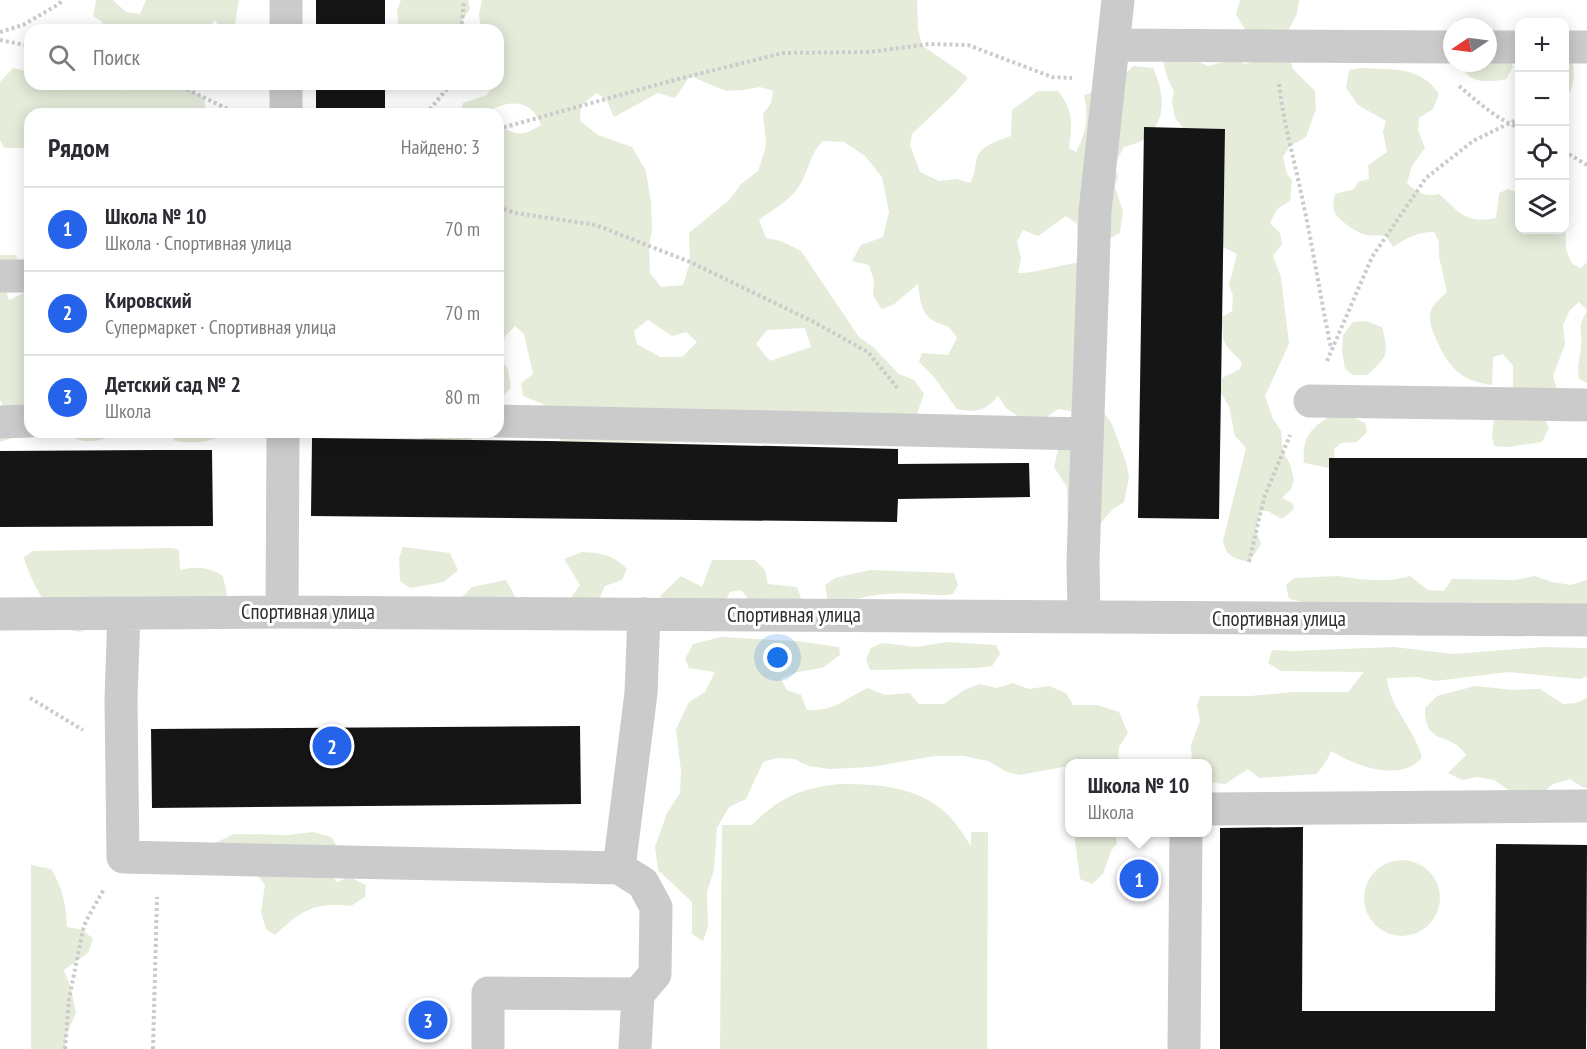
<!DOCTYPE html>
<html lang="ru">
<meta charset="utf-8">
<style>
:root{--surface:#fff;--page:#f7f7f7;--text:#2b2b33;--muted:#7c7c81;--line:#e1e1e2;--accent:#2563eb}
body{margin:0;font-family:"PT Sans Narrow",sans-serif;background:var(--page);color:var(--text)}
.controls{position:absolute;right:18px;top:18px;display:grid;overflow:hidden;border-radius:12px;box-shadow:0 3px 15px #0003}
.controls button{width:54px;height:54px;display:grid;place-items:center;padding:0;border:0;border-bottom:2px solid var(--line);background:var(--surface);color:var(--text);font:30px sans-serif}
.compass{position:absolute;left:1443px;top:18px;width:54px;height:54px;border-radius:50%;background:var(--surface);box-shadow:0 3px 15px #0003;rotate:257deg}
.you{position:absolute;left:778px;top:658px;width:21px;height:21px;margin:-15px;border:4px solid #fff;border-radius:50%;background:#1a73e8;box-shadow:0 0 0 9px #1a73e833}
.badge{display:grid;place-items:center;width:39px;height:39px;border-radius:50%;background:var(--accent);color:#fff;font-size:20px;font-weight:700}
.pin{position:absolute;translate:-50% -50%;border:3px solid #fff;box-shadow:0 2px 6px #0006}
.popup{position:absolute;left:1065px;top:759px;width:147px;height:78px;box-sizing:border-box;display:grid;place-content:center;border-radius:12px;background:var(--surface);filter:drop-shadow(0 2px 4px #0005);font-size:20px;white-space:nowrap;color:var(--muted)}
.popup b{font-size:22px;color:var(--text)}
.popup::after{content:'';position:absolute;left:50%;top:100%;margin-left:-12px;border:12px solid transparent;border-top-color:var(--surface)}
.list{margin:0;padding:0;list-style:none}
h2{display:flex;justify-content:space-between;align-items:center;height:78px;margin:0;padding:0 24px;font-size:26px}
h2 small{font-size:20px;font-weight:400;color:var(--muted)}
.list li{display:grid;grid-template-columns:39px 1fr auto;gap:18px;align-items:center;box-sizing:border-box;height:84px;padding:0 24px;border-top:2px solid var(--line)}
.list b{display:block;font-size:22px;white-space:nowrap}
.list p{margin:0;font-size:20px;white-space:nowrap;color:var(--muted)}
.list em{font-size:20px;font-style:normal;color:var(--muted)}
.icon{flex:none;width:33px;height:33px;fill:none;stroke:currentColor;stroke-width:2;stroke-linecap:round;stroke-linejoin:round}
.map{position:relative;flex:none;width:1587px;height:1049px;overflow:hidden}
.search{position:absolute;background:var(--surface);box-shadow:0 3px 15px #0003;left:24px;top:24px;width:480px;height:66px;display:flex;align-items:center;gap:15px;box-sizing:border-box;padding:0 21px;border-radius:18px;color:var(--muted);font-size:22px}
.panel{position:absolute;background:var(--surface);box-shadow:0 3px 15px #0003;left:24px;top:108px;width:480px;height:330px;border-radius:18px}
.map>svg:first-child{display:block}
.green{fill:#e5ecda;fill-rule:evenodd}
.building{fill:#151515}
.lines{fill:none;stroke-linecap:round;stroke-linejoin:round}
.path{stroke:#cbcbcb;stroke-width:4;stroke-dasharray:3 3;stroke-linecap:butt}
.minor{stroke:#cbcbcb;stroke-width:33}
.labels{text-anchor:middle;stroke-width:6;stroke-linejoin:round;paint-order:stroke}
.street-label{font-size:21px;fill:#2e2e2e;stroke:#fff}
</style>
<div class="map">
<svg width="1587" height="1049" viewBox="0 0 1587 1049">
<rect width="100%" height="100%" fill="#fff"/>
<path class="green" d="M96 0H113L126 12 140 14 146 0H239L234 30H224L214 20 210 30H107L101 21 93 16Z
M401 0H468L470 9 462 21 450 30H399L397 10Z
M482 0H917L918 29 922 45C937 57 953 65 968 78L954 94 912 134 910 145 920 172 939 181 957 179 970 183C977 171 974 163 978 155 984 144 1000 140 1011 136L1012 110 1038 91H1058C1074 111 1072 124 1069 148L1076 152C1086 133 1089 116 1084 95 1105 88 1118 83 1133 66L1153 68C1164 91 1168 121 1145 138 1140 143 1131 145 1124 147L1114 165 1118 176 1115 187 1123 212 1120 233 1094 246 1078 235 1077 224 1066 216 1038 236 1023 230 1017 242 1021 258 1018 273C1039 273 1057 265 1077 263L1100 407 1112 424 1126 462 1129 477 1124 502 1113 509 1084 542 1068 535 1067 487 1054 467 1058 450 1073 434 1071 411 1058 409 1044 419 1027 423 1006 408 998 396C985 411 977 413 957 409L934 377 919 362 922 353 948 355 957 338C947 321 944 328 931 319 920 311 920 296 918 284L893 305 882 309 873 296 874 281 869 265 852 261 861 245 883 237 889 212 882 177 865 156 844 142 823 141C808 155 808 179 793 194 784 204 769 212 759 220L766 238 781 241 801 251 859 337 873 347 899 374 914 380 924 394 914 422 898 445 561 441 548 422 543 404 523 396 521 383 533 374 524 334 515 326 505 336 499 356 508 369 511 388 498 401V126C517 135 521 137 541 125 532 100 510 99 489 111L490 114H460L463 103 487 95 494 84H498L500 67 498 30H481L479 14ZM690 76 726 91 743 90 760 87 773 91 771 103 763 114 766 141 765 150 758 171 741 184 729 200 689 233 690 262 683 285 661 287 650 273 649 246 652 230 651 202 646 171 632 147 598 135 580 121 581 106 596 93 606 99 614 117 658 93 675 98ZM648 320 672 336 686 332 697 342 682 357H660L637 344 634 331ZM805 328 811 347 770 361 756 344 767 330Z
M1240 0H1299L1297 14 1289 29V57L1293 69 1315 91 1316 109 1306 137 1290 146 1283 157 1287 174 1292 180 1290 201 1277 209 1270 223 1280 233 1282 244 1273 256 1281 277 1289 344 1265 396 1273 419 1281 431 1283 452 1290 464 1294 480 1291 489 1282 498 1292 503 1294 509 1282 519 1268 511H1261L1256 530 1261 544 1249 562C1234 558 1227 558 1223 541L1246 448 1235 436 1229 406 1221 393 1222 378 1240 369 1242 362C1223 343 1222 344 1222 317L1232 311 1233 296 1229 285 1237 254 1223 247 1225 129 1183 128 1175 118 1172 101 1174 92 1167 77 1162 57 1173 51 1208 66 1235 59 1245 64 1252 62 1248 35 1236 14Z
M1506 47 1513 67 1506 79C1485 83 1469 84 1459 63H1488Z
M1565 53 1571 54C1575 70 1576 87 1565 99Z
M13 68 30 72V84H107C126 100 153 80 174 84 184 86 195 93 204 98L206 114H30V148H4L0 140V82Z
M1362 68C1392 70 1421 66 1439 94L1433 109 1419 118 1418 130 1425 148 1412 166 1407 183C1418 193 1424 197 1439 194 1461 213 1464 224 1496 218L1499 193 1508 189 1519 193 1520 230H1564L1565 222 1566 249 1572 264 1581 268 1587 262V310L1579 302 1570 310 1563 325 1565 344 1553 376 1558 392 1542 413 1549 428 1542 442 1508 447 1494 446 1492 436 1494 420H1501L1513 389V366L1503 354 1493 357 1492 385C1461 381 1449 368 1437 341 1433 333 1429 323 1430 314 1431 305 1441 298 1447 292L1439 257V242L1434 232C1418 232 1406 238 1393 247L1386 236C1379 235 1373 236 1367 235 1358 234 1340 221 1335 213 1332 207 1334 200 1335 194L1354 189 1358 182 1369 179 1368 165 1387 152 1383 132 1386 121 1358 105 1346 88 1349 70Z
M0 255H16L19 266 5 287 9 300 30 290V432L0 442V407L3 405 0 400Z
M1587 311V383L1579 379C1577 363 1579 363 1581 349 1583 331 1576 328 1587 311Z
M1366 321 1382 327C1389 355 1388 356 1367 375H1353L1345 369 1342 351 1343 335 1353 322Z
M1331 416H1350L1365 423 1367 432 1357 442 1341 443 1334 449 1335 458H1329V468L1304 463C1302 438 1310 428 1331 416Z
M72 432H119C104 440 93 444 76 439Z
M170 432H226C214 443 191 444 175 441Z
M423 432H474L472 440H423Z
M403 547 450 553 458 570 444 582 410 588 400 581 399 558Z
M172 548 179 550 180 570C197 566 209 567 223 576L227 595 218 612 93 627 80 632 62 629C49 611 28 577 24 557L33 551Z
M582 552C602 553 613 555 627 569L622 580 605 586 600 597 598 614 570 599 580 585 564 559Z
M712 560H755L765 570 768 584 797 587 803 604 754 606 741 590 730 592 725 601 670 614 660 596 681 576 702 587Z
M870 570 954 573 958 585 953 594C941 596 933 595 921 594 893 592 864 594 839 606L828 603 825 585 835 578Z
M1338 576C1361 580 1387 583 1410 576L1428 590 1444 591 1452 579 1515 580 1535 576 1552 582 1571 585 1587 580V629L1314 604 1289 599 1286 585 1294 578Z
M506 580 517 600H459L472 587Z
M721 637 796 641 839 647 840 655 822 668 797 672 781 679 787 690 801 695 807 710C837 711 843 699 868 688L885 695 909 693 919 704H944L964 690 980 684 997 688 1013 683 1029 689 1049 686 1066 693 1073 705H1097L1119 712 1128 733 1119 747 1118 763 1070 764V768L1069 766 1019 775 1007 772 988 761 964 756H935L871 767 829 769 809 766 794 759 777 758 763 762 746 799 729 807 717 828 714 870 707 892 708 927 703 941 692 934V902L658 870 655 847 667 813 680 793 681 771 676 729 689 702 705 692 715 672 689 668 685 659 693 644Z
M948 642 996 645 1000 654 992 666 976 668 870 670 866 659 871 648 882 643 916 647Z
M1394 647 1454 654 1543 647 1587 648V676L1580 679 1509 672 1435 681 1418 677 1387 678C1389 703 1405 718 1415 740 1418 745 1420 752 1422 758 1418 761 1414 765 1410 767 1385 777 1353 764 1331 751L1327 760 1317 774 1259 778 1248 769 1225 784 1208 782V764L1192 763 1191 745 1200 720 1197 706 1200 696H1250L1294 692H1348L1364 672 1281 671 1268 663 1272 650 1293 651Z
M1475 686 1513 690 1540 689 1563 704 1576 703 1587 698V788L1582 787 1570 779 1553 784 1542 793H1513L1494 780 1477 777 1462 780 1448 773 1466 755C1450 730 1425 748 1425 708L1437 696Z
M840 784C878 784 916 786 946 813 956 822 963 834 971 846V832H988L987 1049H720L722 825H752C780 797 801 788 840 784Z
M313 832 331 837 339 849 329 873 337 882 349 877 366 885 365 897 351 906C314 902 302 910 275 935L266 929 261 912 265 885 253 869 213 844 234 834 289 835Z
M1074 833H1115L1117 843 1111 851 1103 874 1092 884 1080 879Z
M1364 898a38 38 0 1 1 76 0a38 38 0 1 1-76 0Z
M31 865 51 869C63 888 66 905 67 927L83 930 93 939 88 953 64 970 71 988 76 1013 66 1035 65 1049H31Z"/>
<path class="building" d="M316 0H385V30H316Z
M316 84H385V114H316Z
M1144 127 1225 129 1219 519 1138 518Z
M312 438 550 441 898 449V464L1029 463 1030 497 898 499 897 522 311 516Z
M156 450H212L213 526 0 527V451Z
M1329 458H1587V538H1329Z
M580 726 581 804 152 808 151 729Z
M1303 827 1302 1011H1495L1496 844 1587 845 1586 1049H1220V828Z"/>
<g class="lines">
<path class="path" d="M461 30 464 0
M0 32 23 25 59 4 62 0
M0 40 30 46
M176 84 238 114
M1279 84C1284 126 1296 166 1304 207 1314 254 1321 301 1331 348
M1459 86C1478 102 1496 119 1520 128
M426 114 451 84
M498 129 674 80 783 53 870 52 929 44 968 45 1052 77 1072 78
M1564 151 1587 165
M498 207 515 213 596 225 690 262 810 320 868 352 899 390
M1327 361 1372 257 1426 178 1473 141 1520 118
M1249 562 1264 498 1290 435
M30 698 83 730
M65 1049 69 999 83 930 86 921 104 889
M153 1049 157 897"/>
<path class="minor" d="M286 30V0
M1113 45 1452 47
M1488 47H1520
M1564 47H1587
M286 114V84
M0 276H30
M1310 401 1587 405
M498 421 1087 434
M0 422 30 421
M282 612 283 432
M124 613 121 699 123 857 619 868 641 693 644 614
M0 614 282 612 1587 620
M1084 617 1083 562 1095 211 1118 0
M1208 809 1587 806
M619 868 643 883 656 907 655 974 638 994 635 1049
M488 1049V993L638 994
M1184 1049 1186 832"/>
</g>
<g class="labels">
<g class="street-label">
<text x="308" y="619">Спортивная улица</text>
<text x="794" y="622">Спортивная улица</text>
<text x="1279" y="626">Спортивная улица</text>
</g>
</g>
</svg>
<div class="controls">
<button>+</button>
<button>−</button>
<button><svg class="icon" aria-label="locate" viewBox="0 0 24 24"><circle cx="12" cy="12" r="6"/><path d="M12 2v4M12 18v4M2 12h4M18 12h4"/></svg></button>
<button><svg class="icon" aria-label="layers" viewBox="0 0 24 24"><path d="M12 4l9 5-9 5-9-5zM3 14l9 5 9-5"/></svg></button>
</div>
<svg class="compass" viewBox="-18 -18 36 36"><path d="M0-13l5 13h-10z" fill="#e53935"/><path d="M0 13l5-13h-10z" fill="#7c7c81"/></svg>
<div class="you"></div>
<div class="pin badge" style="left:1139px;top:879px">1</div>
<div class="popup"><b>Школа № 10</b>Школа</div>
<div class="pin badge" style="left:332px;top:746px">2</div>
<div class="pin badge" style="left:428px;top:1020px">3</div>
<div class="search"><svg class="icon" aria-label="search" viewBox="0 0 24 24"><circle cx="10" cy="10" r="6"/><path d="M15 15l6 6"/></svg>Поиск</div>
<section class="panel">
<h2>Рядом<small>Найдено: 3</small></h2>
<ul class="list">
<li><span class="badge">1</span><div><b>Школа № 10</b><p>Школа · Спортивная улица</p></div><em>70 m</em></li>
<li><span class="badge">2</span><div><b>Кировский</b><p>Супермаркет · Спортивная улица</p></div><em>70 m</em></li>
<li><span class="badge">3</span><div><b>Детский сад № 2</b><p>Школа</p></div><em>80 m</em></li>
</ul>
</section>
</div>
